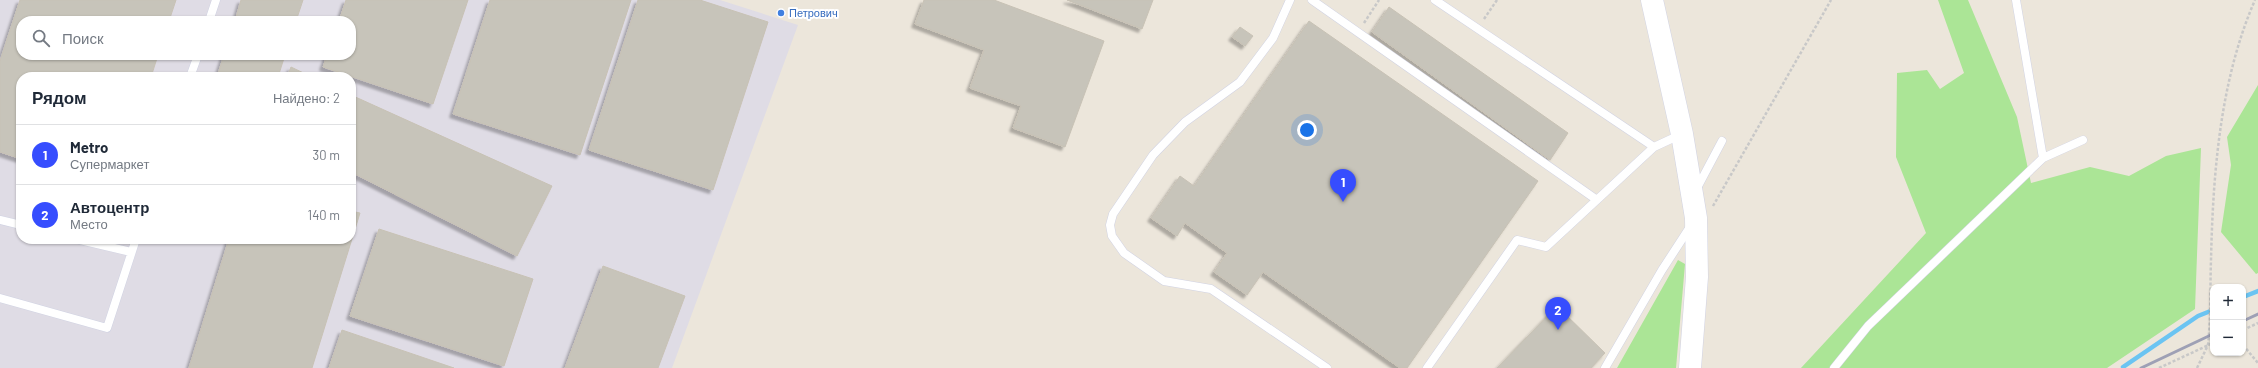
<!DOCTYPE html>
<html lang="ru">
<meta charset="utf-8">
<style>
:root{--surface:#fff;--page:#f6f6f7;--text:#1f2937;--muted:#747a83;--line:#e0e1e3;--accent:#364dfe}
body{margin:0;font-family:Barlow,sans-serif;background:var(--page);color:var(--text)}
.controls{position:absolute;right:12px;bottom:12px;display:grid;overflow:hidden;border-radius:8px;box-shadow:0 1px 3px #0004}
.controls button{width:36px;height:36px;display:grid;place-items:center;padding:0;border:0;border-bottom:1px solid var(--line);background:var(--surface);color:var(--text);font:20px sans-serif}
.you{position:absolute;left:1307px;top:130px;width:14px;height:14px;margin:-10px;border:3px solid #fff;border-radius:50%;background:#1a73e8;box-shadow:0 0 0 6px #1a73e833}
.badge{display:grid;place-items:center;width:26px;height:26px;border-radius:50%;background:var(--accent);color:#fff;font-size:13px;font-weight:700}
.pin{position:absolute;translate:-50% -33px;filter:drop-shadow(0 1px 2px #0008)}
.pin::after{content:'';position:absolute;top:21px;width:14px;height:12px;background:inherit;clip-path:polygon(0 0,100% 0,50% 100%)}
.list{margin:0;padding:0;list-style:none}
h2{display:flex;justify-content:space-between;align-items:center;height:52px;margin:0;padding:0 16px;font-size:17px}
h2 small{font-size:13px;font-weight:400;color:var(--muted)}
.list li{display:grid;grid-template-columns:26px 1fr auto;gap:12px;align-items:center;box-sizing:border-box;height:60px;padding:0 16px;border-top:1px solid var(--line)}
.list b{display:block;font-size:15px;white-space:nowrap}
.list p{margin:0;font-size:13px;white-space:nowrap;color:var(--muted)}
.list em{font-size:13px;font-style:normal;color:var(--muted)}
.icon{flex:none;width:22px;height:22px;fill:none;stroke:currentColor;stroke-width:2;stroke-linecap:round;stroke-linejoin:round}
.map{position:relative;flex:none;width:2258px;height:368px;overflow:hidden}
.search{position:absolute;background:var(--surface);box-shadow:0 1px 3px #0004;left:16px;top:16px;width:340px;height:44px;display:flex;align-items:center;gap:10px;box-sizing:border-box;padding:0 14px;border-radius:16px;color:var(--muted);font-size:15px}
.panel{position:absolute;background:var(--surface);box-shadow:0 1px 3px #0004;left:16px;top:72px;width:340px;height:172px;border-radius:16px}
.map>svg:first-child{display:block}
.industrial{fill:#dfdce5;fill-rule:evenodd}
.green{fill:#abe596}
.lines{fill:none;stroke-linecap:round;stroke-linejoin:round}
.stream{stroke:#6bc4f2;stroke-width:4.5}
.building{fill:#c7c4ba;stroke:#c8c2b5;filter:url(#shadow)}
.lane-casing{stroke:#d1d3e3;stroke-width:9}
.secondary-casing{stroke:#d1d3e3;stroke-width:23}
.path{stroke:#c8c8c8;stroke-width:2.5;stroke-dasharray:3 2;stroke-linecap:butt}
.lane{stroke:#fff;stroke-width:8}
.secondary{stroke:#fff;stroke-width:22}
.rail{stroke:#9ea0b5;stroke-width:3}
.shop-dot{fill:#3f7fe0;stroke:#fff;stroke-width:1.5}
.labels{text-anchor:middle;stroke-width:4;stroke-linejoin:round;paint-order:stroke}
.shop-label{font-size:11px;fill:#366cbe;stroke:#fff;text-anchor:start}
</style>
<div class="map">
<svg width="2258" height="368" viewBox="0 0 2258 368">
<defs>
<filter id="shadow"><feDropShadow dx="-3.5" dy="3.5" stdDeviation="1" flood-color="#0004"/></filter>
</defs>
<rect width="100%" height="100%" fill="#ece6db"/>
<path class="industrial" d="M0 0H720L798 25 672 368H0ZM21 21H351V55H21ZM21 77H351V239H21Z"/>
<path class="green" d="M1938 0H1968L2017 117 2031 183 2090 167 2129 176 2166 156 2201 148 2195 309 2107 368H1801L1926 233 1896 157 1897 73 1927 70 1940 89 1964 73Z
M2258 85V273L2256 274 2221 232 2231 165 2227 137Z
M1678 260 1685 264 1676 368H1617Z"/>
<g class="lines">
<path class="stream" d="M2243 297 2258 291
M2123 367 2198 316 2213 310"/>
</g>
<path class="building" d="M20 0H176L169 21H21V55H158L151 77H21V159L0 152V61Z
M241 0H303L296 21H235Z
M346 0H468L433 104 323 67 327 55H351V21H339Z
M490 0H631L580 155 453 114Z
M638 0H700L768 22 713 190 589 150Z
M924 0H994L1104 41 1065 147 1013 128 1021 106 970 88 984 50 915 24Z
M1067 0H1153L1142 29Z
M1389 7 1568 133 1550 160 1372 32Z
M1309 21 1538 181 1407 368H1400L1263 272 1247 295 1214 272 1227 253 1185 223 1177 236 1151 218 1180 176 1194 186Z
M1240 27 1253 36 1245 46 1232 37Z
M224 55H285L278 77H217Z
M291 67 312 77H287Z
M351 95 552 186 517 256 351 172Z
M351 211 360 213 312 368H189L229 239H351Z
M379 229 533 279 504 366 350 316Z
M603 266 685 296 658 368H565Z
M1557 306 1605 353 1591 368H1497Z
M342 330 454 368H329Z"/>
<g class="lines">
<g class="lane-casing">
<path id="lane" d="M1290 0 1273 38 1240 82 1185 122 1153 155 1113 214 1110 225 1112 236 1124 253 1164 281 1211 289 1327 368
M1312 0 1597 200
M1435 0 1654 147
M209 21 216 0
M190 77 198 55
M2043 158 2083 140
M1696 190 1722 141
M0 220 21 225
M76 239 131 252
M0 298 107 328 136 239
M1427 368 1517 240 1546 247 1654 147 1682 134
M1605 368 1662 270 1690 227
M1834 368 1868 326 2043 158 2016 0"/>
</g>
<g class="secondary-casing">
<path id="secondary" d="M1652 0 1682 134 1696 218 1697 277 1690 368"/>
</g>
<path class="path" d="M1484 19 1497 0
M1364 23 1379 0
M1713 206 1831 0
M2243 330 2258 323
M2243 345 2258 363
M2159 368 2213 343
M2197 368 2208 345C2211 316 2210 288 2211 260 2213 173 2220 80 2255 0"/>
<use href="#lane" class="lane"/>
<use href="#secondary" class="secondary"/>
<path class="rail" d="M2243 321 2258 314
M2141 368 2213 334"/>
</g>
<circle class="shop-dot" cx="781" cy="13" r="4"/>
<g class="labels">
<g class="shop-label">
<text x="789" y="17">Петрович</text>
</g>
</g>
</svg>
<div class="controls">
<button>+</button>
<button>−</button>
</div>
<div class="you"></div>
<div class="pin badge" style="left:1343px;top:202px">1</div>
<div class="pin badge" style="left:1558px;top:330px">2</div>
<div class="search"><svg class="icon" aria-label="search" viewBox="0 0 24 24"><circle cx="10" cy="10" r="6"/><path d="M15 15l6 6"/></svg>Поиск</div>
<section class="panel">
<h2>Рядом<small>Найдено: 2</small></h2>
<ul class="list">
<li><span class="badge">1</span><div><b>Metro</b><p>Супермаркет</p></div><em>30 m</em></li>
<li><span class="badge">2</span><div><b>Автоцентр</b><p>Место</p></div><em>140 m</em></li>
</ul>
</section>
</div>
